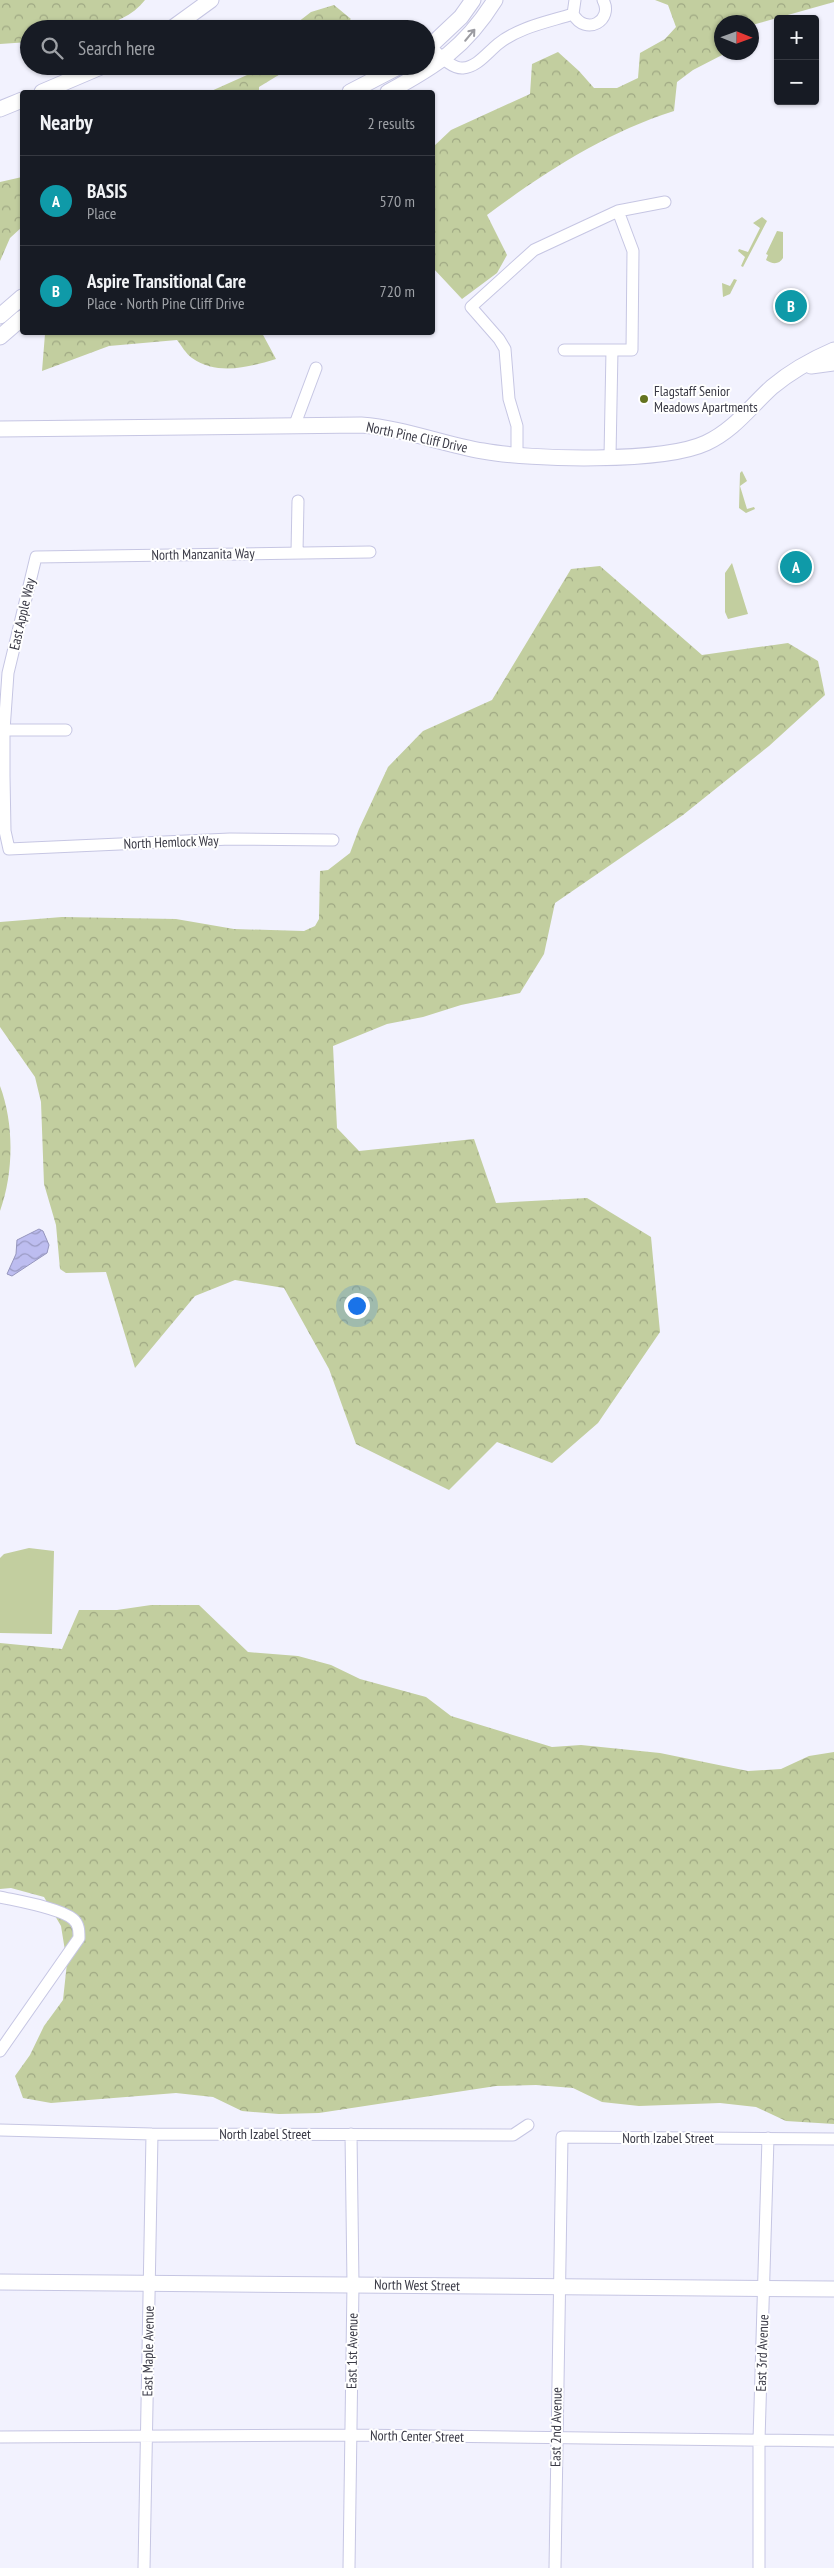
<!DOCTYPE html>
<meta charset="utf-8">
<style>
:root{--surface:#171b24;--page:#242831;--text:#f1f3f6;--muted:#9ea1a6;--line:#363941;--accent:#db2777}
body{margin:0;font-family:"PT Sans Narrow",sans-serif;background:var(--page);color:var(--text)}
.controls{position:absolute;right:15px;top:15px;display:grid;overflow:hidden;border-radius:5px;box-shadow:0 1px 4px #0004}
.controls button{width:45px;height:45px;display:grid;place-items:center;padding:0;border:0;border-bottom:1px solid var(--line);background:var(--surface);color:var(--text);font:25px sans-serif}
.compass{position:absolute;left:714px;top:15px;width:45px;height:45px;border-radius:50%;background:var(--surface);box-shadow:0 1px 4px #0004;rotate:91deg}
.you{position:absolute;left:356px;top:1305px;width:18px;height:18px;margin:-12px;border:4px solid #fff;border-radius:50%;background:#1a73e8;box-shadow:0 0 0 8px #1a73e833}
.badge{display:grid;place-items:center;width:32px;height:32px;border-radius:50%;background:var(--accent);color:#fff;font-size:16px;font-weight:700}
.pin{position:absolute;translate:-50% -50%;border:2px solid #fff;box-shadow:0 1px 5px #0006}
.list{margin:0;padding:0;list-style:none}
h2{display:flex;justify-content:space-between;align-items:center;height:65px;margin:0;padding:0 20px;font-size:21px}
h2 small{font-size:16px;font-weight:400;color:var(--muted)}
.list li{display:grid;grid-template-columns:32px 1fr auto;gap:15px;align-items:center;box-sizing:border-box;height:90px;padding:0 20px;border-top:1px solid var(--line)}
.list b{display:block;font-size:19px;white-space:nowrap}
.list p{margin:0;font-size:16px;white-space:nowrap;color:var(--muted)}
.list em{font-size:16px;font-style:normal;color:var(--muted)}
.icon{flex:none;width:28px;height:28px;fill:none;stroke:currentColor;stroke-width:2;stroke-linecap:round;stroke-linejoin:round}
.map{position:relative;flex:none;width:834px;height:2568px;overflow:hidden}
.search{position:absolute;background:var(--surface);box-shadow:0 1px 4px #0004;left:20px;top:20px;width:415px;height:55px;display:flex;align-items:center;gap:12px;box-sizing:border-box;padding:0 18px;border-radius:28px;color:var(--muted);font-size:19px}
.panel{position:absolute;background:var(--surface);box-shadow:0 1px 4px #0004;left:20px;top:90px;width:415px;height:245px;border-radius:5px}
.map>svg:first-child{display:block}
.green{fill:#c2ce9f}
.forest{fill:url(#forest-crowns)}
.water{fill:url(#water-waves);stroke:#9595bd}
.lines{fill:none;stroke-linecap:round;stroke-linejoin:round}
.minor-casing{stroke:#c6c6e3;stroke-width:13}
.tertiary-casing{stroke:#c6c6e3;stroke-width:17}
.minor{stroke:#fff;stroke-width:11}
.tertiary{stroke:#fff;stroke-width:15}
.oneway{stroke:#9c9ca2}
.poi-dot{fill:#64731f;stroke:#fff;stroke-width:2}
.labels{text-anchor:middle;stroke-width:4;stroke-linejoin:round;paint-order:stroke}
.poi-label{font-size:14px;fill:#393945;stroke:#fff;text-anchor:start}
.street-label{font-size:14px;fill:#393945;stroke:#fff}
</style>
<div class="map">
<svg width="834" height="2568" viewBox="0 0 834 2568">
<defs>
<pattern id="forest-crowns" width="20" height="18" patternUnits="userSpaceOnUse" patternTransform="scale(1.25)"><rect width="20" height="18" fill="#c2ce9f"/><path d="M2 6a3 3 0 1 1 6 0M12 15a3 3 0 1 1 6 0" fill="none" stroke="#9fa883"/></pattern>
<pattern id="water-waves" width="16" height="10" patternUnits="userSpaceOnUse" patternTransform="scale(1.25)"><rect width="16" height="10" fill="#bdbdf0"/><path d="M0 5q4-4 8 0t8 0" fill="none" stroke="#9b9bc4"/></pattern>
</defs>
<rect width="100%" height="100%" fill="#f2f2fe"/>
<path class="green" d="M762 217 767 221 743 267 741 266 745 257 738 251 739 249 748 252 760 228 753 223Z
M777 231 783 232V258C779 265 772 264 766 260L768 255 766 254Z
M734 279 737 280 730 294 723 297 722 283 730 286Z
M742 471 747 481 740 486 747 509 754 507 755 509 746 513 739 508 740 473Z
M732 563 748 614 728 619 725 612V573Z
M29 1548 54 1551 52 1634 0 1633V1558L4 1554Z"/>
<path class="forest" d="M0 0H145C133 16 113 23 93 29H29V42L0 44Z
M655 0H834V2L752 25V22H722V52L726 53 693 70 677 82 674 111C605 133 545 172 487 215L507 255 497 273 462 299 433 268V147L451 130 530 94 532 64 558 52 579 71 594 88H617L638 78 640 53 665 39 676 27 668 5Z
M334 5 351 19 339 29H289L311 12Z
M254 66H286L282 73 259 87V92H209L247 75Z
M22 177V227L10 238 0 261V182Z
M48 332 262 333 276 359C249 367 218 376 192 358 186 354 181 345 177 340L109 346 42 371 45 334Z
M600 566 702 655 788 643 818 661 825 695 769 746 683 815 555 903 544 954 520 993 461 1005 423 1017 387 1024 333 1046 337 1128 359 1151 474 1139 496 1203 587 1198 651 1237 660 1332 598 1423 552 1463 497 1442 449 1490 356 1444 329 1369 284 1288 235 1280 195 1296 135 1368 106 1272 66 1273 60 1269 56 1225 44 1184 41 1102 35 1077 0 1027V922L62 917 176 919 234 929 304 931 315 926 319 919 320 871 328 870 350 853 359 829 388 767 423 731 492 700 571 569Z
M0 1086C14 1123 14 1172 0 1211Z
M151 1605H199L248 1652 298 1656 331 1665 360 1679 426 1697 451 1716 552 1747 581 1745 660 1753 748 1771 781 1769 809 1756 834 1752V2124L786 2121 756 2107 720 2103 639 2106 602 2102 573 2088 536 2085 496 2086 319 2113 279 2114 242 2111 213 2097 176 2093 51 2103 23 2098 15 2076 30 2055 44 2026 63 2000 67 1963 61 1926 44 1897 11 1888 0 1889V1643L62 1649 79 1610H117Z"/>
<path class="water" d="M39 1229 43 1231 49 1245 47 1253 12 1276 7 1274 16 1254 17 1240Z"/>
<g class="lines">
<g class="minor-casing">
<path id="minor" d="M575 0 573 14C586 37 614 20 603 0
M431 47C439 54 451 69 463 68 477 67 487 53 498 44 519 27 548 22 573 14
M564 350H612
M295 424 316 368
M517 456V426L509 399 505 349 499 339 471 307 534 250 618 211 665 202
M610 456 612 350H632L633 251 618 211
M297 552 298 501
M0 730H66
M333 840 230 839 9 849 5 831 4 776V730L8 673 36 557 370 552
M0 1897C18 1901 60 1908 73 1919 79 1924 79 1931 79 1938L0 2051
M0 2130 152 2134 513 2135 528 2125
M0 2437 351 2435 834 2441
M144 2568 152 2134
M349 2568 353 2284 351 2134
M555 2568 562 2137 834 2139
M759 2568V2440L768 2138"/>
</g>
<g class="tertiary-casing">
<path id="tertiary" d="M171 29 211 0
M426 50 461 17 473 0
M42 92 103 66
M350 92 400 66
M388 92C436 66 465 48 495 0
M0 109 22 100
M0 316 22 297
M0 337 22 318
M811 366 834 363
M0 429 361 425C403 428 442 444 483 451 531 460 663 463 706 443 734 430 750 407 772 387 790 372 813 359 834 350
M0 2282 834 2289"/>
</g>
<use href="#minor" class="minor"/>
<use href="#tertiary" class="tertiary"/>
</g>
<defs><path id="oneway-shaft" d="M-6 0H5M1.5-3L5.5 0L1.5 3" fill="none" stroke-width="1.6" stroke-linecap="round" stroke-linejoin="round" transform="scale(1.25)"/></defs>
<use class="oneway" href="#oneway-shaft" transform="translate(470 35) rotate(-50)"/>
<circle class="poi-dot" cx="644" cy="399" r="5"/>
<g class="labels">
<g class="poi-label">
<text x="654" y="396">Flagstaff Senior<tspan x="654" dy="16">Meadows Apartments</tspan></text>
</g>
<g class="street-label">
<text transform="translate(417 437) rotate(12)" y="5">North Pine Cliff Drive</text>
<text transform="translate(203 554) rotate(-1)" y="5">North Manzanita Way</text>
<text transform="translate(22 614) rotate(-77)" y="5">East Apple Way</text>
<text transform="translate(171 842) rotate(-2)" y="5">North Hemlock Way</text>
<text x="265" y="2139">North Izabel Street</text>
<text x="668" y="2143">North Izabel Street</text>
<text transform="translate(417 2285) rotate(1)" y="5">North West Street</text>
<text transform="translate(148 2351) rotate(-89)" y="5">East Maple Avenue</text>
<text transform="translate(352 2351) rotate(-89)" y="5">East 1st Avenue</text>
<text transform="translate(762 2353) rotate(-88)" y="5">East 3rd Avenue</text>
<text transform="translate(556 2427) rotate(-89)" y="5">East 2nd Avenue</text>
<text transform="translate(417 2436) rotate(1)" y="5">North Center Street</text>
</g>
</g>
</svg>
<div class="controls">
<button>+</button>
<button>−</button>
</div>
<svg class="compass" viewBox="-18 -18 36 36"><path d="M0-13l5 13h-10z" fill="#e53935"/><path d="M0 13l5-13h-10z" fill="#9ea1a6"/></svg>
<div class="you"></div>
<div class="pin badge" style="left:796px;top:567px;background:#0f9aa8">A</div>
<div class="pin badge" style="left:791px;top:306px;background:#0f9aa8">B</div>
<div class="search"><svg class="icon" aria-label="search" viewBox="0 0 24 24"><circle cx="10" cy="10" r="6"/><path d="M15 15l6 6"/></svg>Search here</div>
<section class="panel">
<h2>Nearby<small>2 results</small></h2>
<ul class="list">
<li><span class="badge" style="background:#0f9aa8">A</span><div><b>BASIS</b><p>Place</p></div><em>570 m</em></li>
<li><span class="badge" style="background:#0f9aa8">B</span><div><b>Aspire Transitional Care</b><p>Place · North Pine Cliff Drive</p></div><em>720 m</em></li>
</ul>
</section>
</div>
